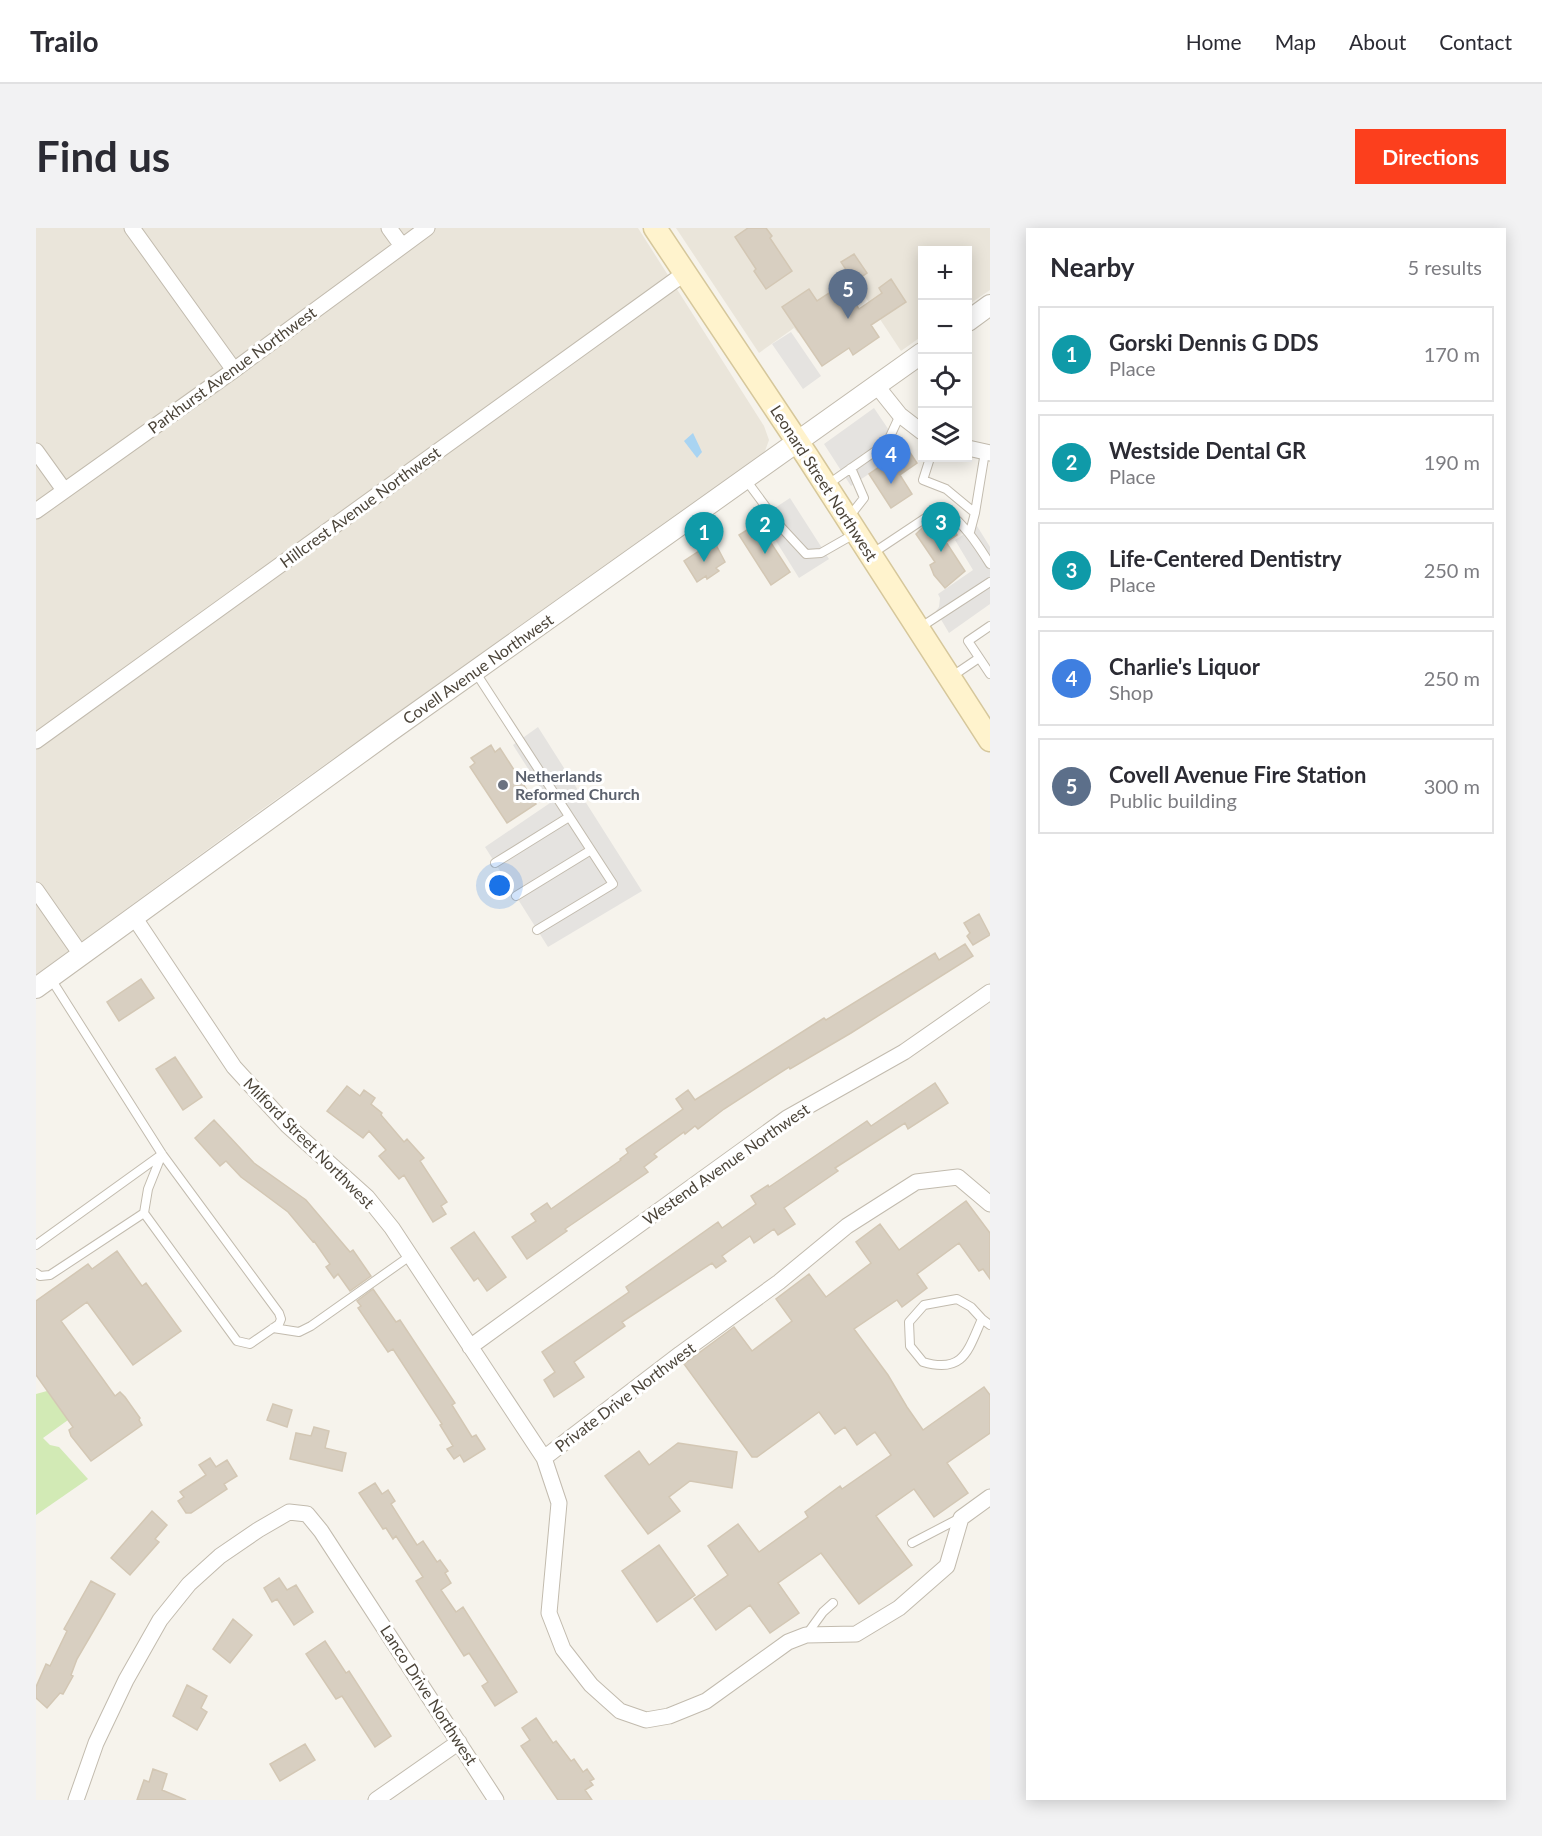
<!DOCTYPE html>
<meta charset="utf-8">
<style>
:root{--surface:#fff;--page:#f2f2f3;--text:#2b2b33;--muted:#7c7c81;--line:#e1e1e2;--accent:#fc3f1d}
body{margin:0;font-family:Lato,sans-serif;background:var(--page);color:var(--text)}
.controls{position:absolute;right:18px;top:18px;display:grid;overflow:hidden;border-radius:0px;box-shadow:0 3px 15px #0003}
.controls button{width:54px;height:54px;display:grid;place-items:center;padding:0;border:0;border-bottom:2px solid var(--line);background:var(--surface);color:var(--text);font:30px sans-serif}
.you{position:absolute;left:464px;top:658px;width:21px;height:21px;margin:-15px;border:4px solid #fff;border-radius:50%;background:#1a73e8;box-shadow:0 0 0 9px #1a73e833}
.badge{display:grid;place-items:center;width:39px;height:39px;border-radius:50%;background:var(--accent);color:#fff;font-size:20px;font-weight:700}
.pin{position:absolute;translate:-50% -50px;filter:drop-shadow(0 2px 3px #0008)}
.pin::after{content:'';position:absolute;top:32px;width:21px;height:18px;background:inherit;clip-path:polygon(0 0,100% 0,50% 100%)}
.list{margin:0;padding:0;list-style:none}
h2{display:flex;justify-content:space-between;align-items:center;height:78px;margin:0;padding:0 24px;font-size:26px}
h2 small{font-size:20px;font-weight:400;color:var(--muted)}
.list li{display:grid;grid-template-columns:39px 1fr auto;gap:18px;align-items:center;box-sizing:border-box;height:96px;margin:0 12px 12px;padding:0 12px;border:2px solid var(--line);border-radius:0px}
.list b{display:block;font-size:22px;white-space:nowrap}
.list p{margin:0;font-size:20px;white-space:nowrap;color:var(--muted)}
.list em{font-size:20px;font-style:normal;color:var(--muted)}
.icon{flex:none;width:33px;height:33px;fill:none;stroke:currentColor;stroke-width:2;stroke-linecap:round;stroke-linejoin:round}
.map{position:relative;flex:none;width:954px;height:1572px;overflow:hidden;border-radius:0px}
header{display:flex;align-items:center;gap:36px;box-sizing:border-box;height:84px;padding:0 30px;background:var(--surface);border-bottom:2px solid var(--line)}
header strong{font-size:28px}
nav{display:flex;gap:33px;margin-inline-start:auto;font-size:21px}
.intro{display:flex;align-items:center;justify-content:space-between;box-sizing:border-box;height:144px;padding:0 36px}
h1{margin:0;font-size:42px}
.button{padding:15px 27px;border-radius:0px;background:var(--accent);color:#fff;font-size:21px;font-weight:700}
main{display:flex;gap:36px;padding:0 36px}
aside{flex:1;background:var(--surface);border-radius:0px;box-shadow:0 3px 15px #0003}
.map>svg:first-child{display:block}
.residential{fill:#eae5da}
.green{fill:#d2eab5}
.parking{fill:#e5e3e0}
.water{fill:#a9d4f2}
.building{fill:#d8cfc1;stroke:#d3c7b4;stroke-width:1.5}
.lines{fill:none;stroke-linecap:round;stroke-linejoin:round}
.service-casing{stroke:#c2bbae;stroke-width:10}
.minor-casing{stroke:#c2bbae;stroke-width:17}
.tertiary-casing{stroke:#c2bbae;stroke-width:22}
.secondary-casing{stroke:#d6c79b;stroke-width:25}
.service{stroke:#fff;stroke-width:8}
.minor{stroke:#fff;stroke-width:15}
.tertiary{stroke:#fff;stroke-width:20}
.secondary{stroke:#fff3cd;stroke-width:22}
.worship-dot{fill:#6b7280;stroke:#fff;stroke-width:2}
.labels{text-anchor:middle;stroke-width:6;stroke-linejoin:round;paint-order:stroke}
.street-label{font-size:16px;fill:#4b4439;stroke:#fff}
.worship-label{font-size:16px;font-weight:bold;fill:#5b616d;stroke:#fff;text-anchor:start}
</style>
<header>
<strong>Trailo</strong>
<nav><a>Home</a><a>Map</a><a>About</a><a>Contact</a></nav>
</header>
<div class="intro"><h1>Find us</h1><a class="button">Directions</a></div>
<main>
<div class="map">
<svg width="954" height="1572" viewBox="0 0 954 1572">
<rect width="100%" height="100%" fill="#f6f3ec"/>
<path class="residential" d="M0 0H602L728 198 733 212 729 223 221 585 0 747Z
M640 0H954V62L932 77V22H886V108L865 123 826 64 762 105 758 100 723 125Z"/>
<path class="green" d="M11 1163 32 1192 7 1210 14 1217 23 1219 52 1251 0 1287V1166Z"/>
<path class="parking" d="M755 104 785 148 767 161 736 116Z
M838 180 867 223 815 258 788 216Z
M754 270 793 331 763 350 725 289Z
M941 298 954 319V376L913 405 900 383 903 379 904 370 902 366 937 342 919 312Z
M502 499 606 663 512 719 449 619 514 575 477 517Z"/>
<path class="water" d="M657 205 666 224 661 230 648 213Z"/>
<path class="building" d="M712 0H730L736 8 734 10 756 43 730 61 718 43 720 41 699 9Z
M818 26 831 45 818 54 805 34Z
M855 51 870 74 835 97 843 109 817 127 813 120 786 138 746 79 773 61 781 73 807 56 823 81 846 65 843 60Z
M871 220 881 235 864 247 876 266 855 280 833 246Z
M908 290 916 297 921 307 910 314 929 343 909 360 898 347 894 337 899 334 880 306 887 299 897 294 899 296Z
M722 295 754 344 735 357 703 307Z
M678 313 689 334 680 340 683 343 671 351 670 348 661 354 648 333Z
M455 517 459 524 464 520 500 576 471 595 434 539 439 535 435 530Z
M943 686 954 707 937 717 931 708 934 705 928 695Z
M929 716 937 728 815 805 754 841 753 839 688 881 662 901 659 898 649 906 648 904 618 926 621 929 608 939 612 944 529 1001 531 1003 491 1031 476 1009 500 993 495 986 511 975 515 981 585 932 584 931 592 925 590 921 647 881 640 871 652 862 659 872 788 790 790 792 899 725 903 732Z
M105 751 118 770 83 793 71 774Z
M139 829 166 869 147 882 120 841Z
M899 855 912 875 872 901 869 895 799 940 802 943 748 980 759 996 742 1007 738 1001 718 1015 714 1008 686 1028 690 1033 680 1040 676 1035 586 1094 589 1098 538 1134 548 1149 518 1169 508 1152 519 1144 506 1124 593 1064 590 1059 682 994 686 1000 720 976 715 968 732 957 733 959 831 893 835 898Z
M311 858 324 868 328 862 339 870 335 876 346 885 345 887 368 914 371 911 388 930 384 933 411 974 405 978 410 986 397 994 368 947 363 951 343 928 350 922 333 903 327 910 291 883Z
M178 892 218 935 270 972 314 1024 317 1022 335 1048 314 1063 302 1046 298 1050 290 1039 294 1036 278 1013 277 1014 252 984 205 949 190 933 184 938 159 910Z
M930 973 954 1005V1051L947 1041 943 1043 923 1015 881 1046 891 1060 866 1079 861 1072 818 1101 852 1147 871 1179 887 1202 948 1159 954 1167V1205L911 1235 932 1265 898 1289 878 1261 840 1288 876 1337 823 1376 785 1325 742 1355 763 1385 734 1405 714 1377 680 1402 658 1371 692 1347 672 1318 702 1296 723 1324 772 1289 769 1284 804 1258 806 1261 855 1227 839 1204 821 1217 809 1199 799 1206 783 1184 721 1229H716L648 1136 698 1099 716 1123 756 1093 740 1071 773 1046 790 1069 835 1035 820 1014 844 996 863 1022Z
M438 1004 470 1049 451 1063 442 1050 438 1053 415 1020Z
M81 1023 106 1058 110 1055 145 1103 97 1137 51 1074 25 1093 79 1168 84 1164 89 1169 104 1190 103 1192 106 1197 55 1233 35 1208 33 1202 37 1199 0 1147V1073L52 1036 56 1041Z
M337 1061 360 1094 364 1092 419 1175 416 1177 436 1209 440 1207 449 1221 428 1234 424 1227 418 1231 411 1221 417 1218 404 1197 406 1196 357 1121 352 1124 322 1080 325 1078 321 1073Z
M237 1176 256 1182 251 1199 231 1192Z
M278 1199 293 1203 289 1220 310 1225 306 1243 254 1231 260 1205 275 1208Z
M642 1215 701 1224 696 1260 654 1253 633 1269 644 1283 612 1306 569 1248 603 1223 613 1237Z
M174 1230 180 1239 191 1232 201 1248 188 1256 191 1261 155 1285H150L142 1273 148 1269 144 1264 170 1247 163 1237Z
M339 1255 346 1266 352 1262 359 1273 355 1276 381 1317 387 1313 401 1334 404 1332 412 1343 409 1345 415 1355 405 1362 420 1384 427 1379 481 1464 459 1478 446 1458 452 1454 433 1425 428 1428 380 1353 387 1349 360 1308 357 1311 350 1300 347 1301 323 1265Z
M116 1283 131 1297 119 1311 123 1314 94 1347 75 1330Z
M623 1317 659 1367 621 1394 586 1343Z
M243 1350 251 1362 260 1357 277 1384 258 1397 241 1371 236 1374 228 1360Z
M55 1353 79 1366 41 1431 35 1447 37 1448 27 1466 24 1465 11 1480 0 1470V1459L10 1436 14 1438 31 1403 28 1401Z
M197 1391 216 1407 194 1435 177 1421Z
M289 1413 310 1445 313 1443 355 1508 339 1519 306 1468 300 1471 270 1426Z
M151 1457 171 1468 165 1480 171 1484 161 1502 137 1488Z
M500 1490 517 1515 520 1513 535 1533 538 1531 547 1544 551 1541 558 1551 554 1553 557 1557 549 1562 556 1572H522L485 1518 494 1512 486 1500Z
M269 1516 279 1532 244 1553 234 1536Z
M117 1541 131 1546 126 1562 150 1572H101L108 1552 113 1554Z"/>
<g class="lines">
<g class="service-casing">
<path id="service" d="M894 230 887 252 910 261 939 285 934 304
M710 252 744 298 770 326 785 325 820 305
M791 257 851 215 864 187
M939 285 949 224
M813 289 828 270 815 240
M837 325 906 279C928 296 939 312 954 336
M954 398 932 413 954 446
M885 399 954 354
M440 445 577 656 501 702
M915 449 943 430
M459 635 533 589
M480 668 555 622
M15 751 126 926 243 1085 245 1091 243 1096 214 1116 201 1113 108 985 112 961 126 926
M0 1017 125 927
M0 1045 4 1048 14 1047 108 985
M946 1091 935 1079 921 1071 888 1077 873 1094 874 1118 887 1134C928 1146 932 1122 946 1091L954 1097
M237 1100 263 1104 275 1098 374 1028
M876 1315 924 1290
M771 1406 787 1384 797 1375"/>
</g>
<g class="minor-casing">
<path id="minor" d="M96 0 198 142
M353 0 366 18
M840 157 864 187 886 204
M932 220 954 225
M0 223 28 262
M0 283 198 142 391 0
M0 513 649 45
M0 662 46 728
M98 689 198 839 252 898 331 969 356 1000 508 1230 523 1275 513 1385 527 1421 555 1457 584 1483 610 1492 633 1488 670 1473 752 1414 770 1407 820 1406 863 1380 911 1338 925 1290 954 1269
M434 1119 751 890 868 824 954 764
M508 1230 644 1126 743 1054 811 998 880 954 922 949 954 976
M40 1572 60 1515 90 1452 124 1392 153 1356 184 1328 222 1302 253 1284 271 1286 285 1303 460 1572
M340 1572 423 1514"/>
</g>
<g class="tertiary-casing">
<path id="tertiary" d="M932 93 954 77
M0 760 353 504 886 125"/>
</g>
<g class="secondary-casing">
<path id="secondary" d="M619 0 771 228 954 512"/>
</g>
<use href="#service" class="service"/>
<use href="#minor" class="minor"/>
<use href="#tertiary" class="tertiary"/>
<use href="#secondary" class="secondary"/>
</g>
<circle class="worship-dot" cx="467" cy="557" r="6"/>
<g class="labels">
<g class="street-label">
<text transform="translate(196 142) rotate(-36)" y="6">Parkhurst Avenue Northwest</text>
<text transform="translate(788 255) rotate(57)" y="6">Leonard Street Northwest</text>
<text transform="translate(324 279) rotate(-36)" y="6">Hillcrest Avenue Northwest</text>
<text transform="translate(442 441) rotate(-35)" y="6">Covell Avenue Northwest</text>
<text transform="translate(273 915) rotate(45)" y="6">Milford Street Northwest</text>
<text transform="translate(690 936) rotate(-35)" y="6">Westend Avenue Northwest</text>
<text transform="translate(589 1169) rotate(-37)" y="6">Private Drive Northwest</text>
<text transform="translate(393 1467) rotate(57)" y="6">Lanco Drive Northwest</text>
</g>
<g class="worship-label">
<text x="479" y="554">Netherlands<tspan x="479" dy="18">Reformed Church</tspan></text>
</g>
</g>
</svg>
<div class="controls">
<button>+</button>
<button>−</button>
<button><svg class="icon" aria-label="locate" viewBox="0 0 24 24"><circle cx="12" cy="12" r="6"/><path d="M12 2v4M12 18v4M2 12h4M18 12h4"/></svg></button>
<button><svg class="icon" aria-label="layers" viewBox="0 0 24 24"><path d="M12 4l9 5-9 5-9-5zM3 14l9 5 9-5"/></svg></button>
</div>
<div class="you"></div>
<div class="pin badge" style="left:668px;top:334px;background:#0f9aa8">1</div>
<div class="pin badge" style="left:729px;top:326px;background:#0f9aa8">2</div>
<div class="pin badge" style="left:905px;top:324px;background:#0f9aa8">3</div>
<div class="pin badge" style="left:855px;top:256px;background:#3f7fe0">4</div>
<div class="pin badge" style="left:812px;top:91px;background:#5c6f8a">5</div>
</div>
<aside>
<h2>Nearby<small>5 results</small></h2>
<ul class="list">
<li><span class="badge" style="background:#0f9aa8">1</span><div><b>Gorski Dennis G DDS</b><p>Place</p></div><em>170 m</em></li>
<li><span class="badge" style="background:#0f9aa8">2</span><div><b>Westside Dental GR</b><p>Place</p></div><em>190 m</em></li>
<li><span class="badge" style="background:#0f9aa8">3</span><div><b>Life-Centered Dentistry</b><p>Place</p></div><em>250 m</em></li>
<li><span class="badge" style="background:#3f7fe0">4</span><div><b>Charlie's Liquor</b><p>Shop</p></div><em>250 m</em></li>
<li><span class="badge" style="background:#5c6f8a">5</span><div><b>Covell Avenue Fire Station</b><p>Public building</p></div><em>300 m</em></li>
</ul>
</aside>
</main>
